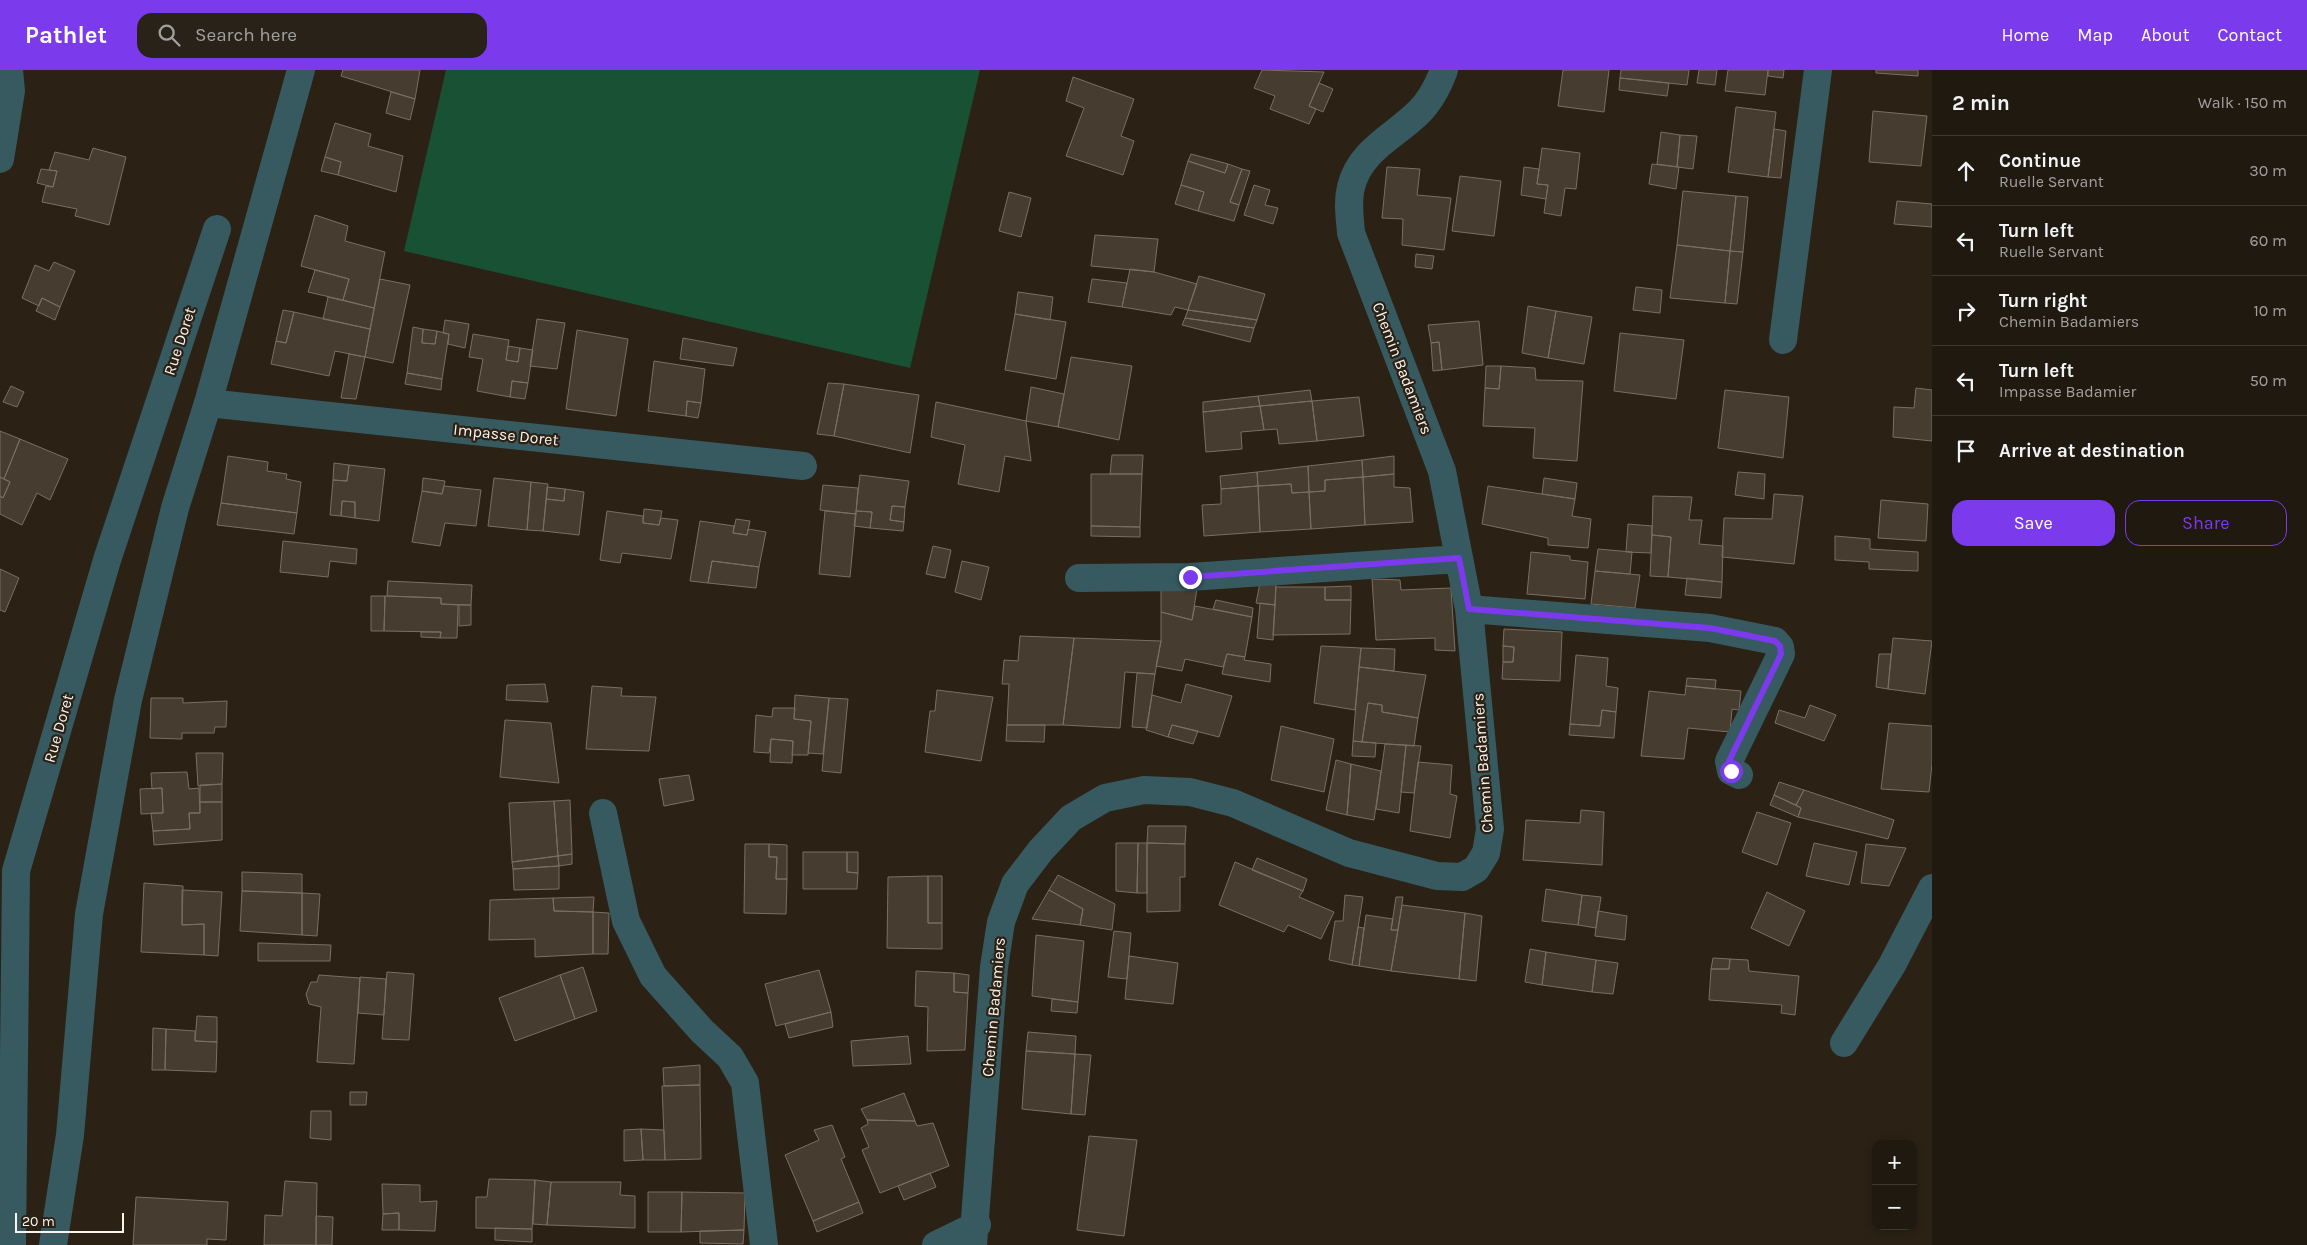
<!DOCTYPE html>
<meta charset="utf-8">
<style>
:root{--surface:#201910;--page:#282219;--text:#f1f3f6;--muted:#a2a09f;--line:#3d3830;--accent:#7c3aed}
body{margin:0;font-family:Karla,sans-serif;background:var(--page);color:var(--text)}
.controls{position:absolute;right:15px;bottom:15px;display:grid;overflow:hidden;border-radius:10px;box-shadow:0 2px 8px #0003}
.controls button{width:45px;height:45px;display:grid;place-items:center;padding:0;border:0;border-bottom:1px solid var(--line);background:var(--surface);color:var(--text);font:25px sans-serif}
.scale{position:absolute;left:15px;bottom:12px;width:109px;box-sizing:border-box;padding-left:5px;border:2px solid #faf3ec;border-top:0;font-size:14px;line-height:18px;white-space:nowrap;color:#faf3ec;-webkit-text-stroke:4px #2b2115;paint-order:stroke}
.stop{position:absolute;width:15px;height:15px;margin:-11px;border:4px solid #7c3aed;border-radius:50%;background:#fff}
.stop.end{background:#7c3aed;border-color:#fff;box-shadow:0 1px 5px #0008}
.list{margin:0;padding:0;list-style:none}
h2{display:flex;justify-content:space-between;align-items:center;height:65px;margin:0;padding:0 20px;font-size:21px}
h2 small{font-size:16px;font-weight:400;color:var(--muted)}
.list li{display:grid;grid-template-columns:32px 1fr auto;gap:15px;align-items:center;box-sizing:border-box;height:70px;padding:0 20px;border-top:1px solid var(--line)}
.list b{display:block;font-size:19px;white-space:nowrap}
.list p{margin:0;font-size:16px;white-space:nowrap;color:var(--muted)}
.list em{font-size:16px;font-style:normal;color:var(--muted)}
.actions{display:flex;gap:10px;padding:15px 20px}
.actions a{flex:1;padding:11px 0;border:1px solid var(--accent);border-radius:15px;text-align:center;font-size:18px;color:var(--accent)}
.actions .main{background:var(--accent);color:#fff}
.icon{flex:none;width:28px;height:28px;fill:none;stroke:currentColor;stroke-width:2;stroke-linecap:round;stroke-linejoin:round}
.map{position:relative;flex:none;width:1932px;height:1175px;overflow:hidden}
header{display:flex;align-items:center;gap:30px;box-sizing:border-box;height:70px;padding:0 25px;background:var(--accent);color:#fff}
header strong{font-size:24px}
nav{display:flex;gap:28px;margin-inline-start:auto;font-size:18px}
.search{width:350px;height:45px;background:var(--page);display:flex;align-items:center;gap:12px;box-sizing:border-box;padding:0 18px;border-radius:15px;color:var(--muted);font-size:19px}
main{display:flex}
aside{flex:1;background:var(--surface)}
.map>svg:first-child{display:block}
.green{fill:#195135}
.building{fill:#473c30;stroke:#7b6f62}
.lines{fill:none;stroke-linecap:round;stroke-linejoin:round}
.minor{stroke:#365a60;stroke-width:28}
.route{stroke:#7c3aed;stroke-width:6}
.labels{text-anchor:middle;stroke-width:4.5;stroke-linejoin:round;paint-order:stroke}
.street-label{font-size:16px;fill:#faf3ec;stroke:#2b2115}
</style>
<header>
<strong>Pathlet</strong>
<div class="search"><svg class="icon" aria-label="search" viewBox="0 0 24 24"><circle cx="10" cy="10" r="6"/><path d="M15 15l6 6"/></svg>Search here</div>
<nav><a>Home</a><a>Map</a><a>About</a><a>Contact</a></nav>
</header>
<main>
<div class="map">
<svg width="1932" height="1175" viewBox="0 0 1932 1175">
<rect width="100%" height="100%" fill="#2b2115"/>
<path class="green" d="M446 0H980L910 298 404 181Z"/>
<path class="building" d="M343 0H420L415 29 341 6Z
M1262 0 1324 2 1309 36 1316 39 1309 54 1270 39 1275 26 1254 18Z
M1563 0H1609L1604 42 1558 36Z
M1621 0H1689L1687 15 1620 8Z
M1699 0H1717L1715 15 1697 13Z
M1728 0H1768L1765 25 1725 21Z
M1768 0H1784L1783 8 1768 6Z
M1876 0H1918V6L1876 3Z
M1073 7 1134 29 1121 66 1134 71 1123 105 1066 86 1084 38 1066 31Z
M1620 8 1669 13 1667 26 1619 20Z
M1319 13 1333 19 1323 42 1309 36Z
M391 22 415 29 410 50 386 43Z
M1736 37 1776 42 1768 107 1728 102Z
M1873 41 1927 46 1921 96 1869 92Z
M335 53 371 64 368 76 403 86 396 122 338 105 341 92 325 87Z
M1774 59 1786 61 1781 108 1768 107Z
M1661 62 1680 65 1677 97 1657 94Z
M1680 65 1697 66 1693 99 1677 97Z
M93 78 126 87 109 155 75 146 77 139 42 132 46 116 53 117 57 101 49 100 55 82 89 90Z
M1542 78 1580 83 1576 119 1565 118 1561 146 1544 143 1548 115 1537 114Z
M1191 84 1228 94 1225 103 1188 91Z
M325 87 341 92 338 105 321 101Z
M1188 91 1225 103 1228 94 1242 99 1230 132 1239 135 1234 151 1198 141 1204 122 1181 115Z
M1652 94 1679 97 1676 119 1649 114Z
M1387 97 1420 99 1417 125 1451 128 1444 180 1402 175 1403 149 1382 148Z
M1524 97 1539 99 1537 114 1548 115 1546 129 1521 125Z
M41 99 57 101 53 117 37 113Z
M1242 99 1250 101 1239 135 1230 132Z
M1460 106 1501 111 1494 166 1452 161Z
M1181 115 1204 122 1198 141 1175 134Z
M1254 115 1270 120 1265 135 1278 138 1273 154 1244 145Z
M1683 121 1736 126 1730 181 1677 175Z
M1009 122 1031 128 1021 167 999 161Z
M1736 126 1748 127 1743 182 1730 181Z
M1897 131 1932 134V157L1894 154Z
M315 145 348 156 345 171 385 182 374 238 343 230 349 209 301 196Z
M1095 165 1158 169 1154 202 1091 196Z
M1677 175 1730 181 1725 233 1670 228Z
M1730 181 1743 182 1737 234 1725 233Z
M1416 184 1434 186 1432 199 1415 197Z
M54 192 75 201 60 237 42 228 39 236 22 228 35 195 49 201Z
M1130 199 1154 202 1197 214 1188 240 1175 237 1171 245 1122 237Z
M315 200 349 209 343 230 308 222Z
M1199 206 1265 224 1257 250 1188 240Z
M380 209 410 215 393 293 365 287Z
M1092 209 1127 213 1122 237 1088 232Z
M1636 217 1662 220 1660 243 1633 240Z
M1018 222 1053 227 1050 250 1015 244Z
M328 227 374 238 370 259 323 249Z
M42 228 60 237 55 250 36 241Z
M1528 236 1556 241 1548 288 1522 283Z
M283 240 294 242 286 273 276 271Z
M1188 240 1257 250 1254 258 1185 248Z
M1556 241 1592 247 1584 294 1548 288Z
M294 242 370 259 365 287 335 281 329 306 271 294 276 271 286 273Z
M1015 244 1066 252 1056 309 1005 300Z
M1185 248 1254 258 1250 272 1182 255Z
M537 249 565 253 557 299 530 296Z
M445 250 469 254 465 278 448 274 449 264 443 263Z
M1479 251 1483 295 1442 300 1439 272 1431 273 1428 255Z
M413 257 423 259 422 273 435 274 437 261 449 264 442 309 407 303Z
M423 259 437 261 435 274 422 273Z
M577 260 628 269 616 346 566 339Z
M1620 263 1684 270 1676 329 1614 321Z
M473 264 509 270 506 290 518 292 520 278 533 280 528 313 512 311 510 327 477 321 483 289 469 287Z
M683 268 737 278 733 296 680 289Z
M1439 272 1442 300 1433 301 1431 273Z
M508 276 520 278 518 292 506 290Z
M349 284 365 287 356 329 341 328Z
M1071 287 1132 296 1119 370 1058 357Z
M654 291 705 299 701 333 687 331 686 346 648 341Z
M1486 296H1501L1499 319 1485 318Z
M1501 296 1535 298 1536 310 1583 311 1577 391 1533 388 1535 358 1483 356 1485 318 1499 319Z
M407 303 442 309 441 320 405 314Z
M512 311 528 313 525 329 510 327Z
M828 313 844 314 834 366 817 364Z
M844 314 919 325 910 383 834 366Z
M11 316 24 322 17 337 3 332Z
M1031 317 1064 324 1058 357 1026 351Z
M1916 318 1932 320V371L1893 367 1894 337 1914 338Z
M1310 320 1312 331 1260 336 1258 326Z
M1725 320 1789 327 1783 388 1718 378Z
M1258 326 1260 336 1203 342V332Z
M1359 327 1364 366 1317 371 1312 331Z
M687 331 701 333 698 348 686 346Z
M1312 331 1317 371 1279 374 1277 359 1264 360 1260 336Z
M936 332 1026 351 1031 391 1005 386 999 422 958 414 965 375 931 367Z
M1260 336 1264 360 1241 362 1242 379 1206 382 1203 342Z
M0 361 20 369 4 409 0 407Z
M20 369 68 389 50 430 37 423 22 455 0 444V426L3 428 10 412 4 409Z
M1112 385H1143L1142 404H1110Z
M228 386 268 392 267 401 287 404 286 409 301 412 297 443 221 433Z
M1394 386V404L1363 407 1362 390Z
M1362 390 1363 407 1325 410V421L1309 422 1308 396Z
M334 393 349 395 347 411 333 410Z
M349 395 385 399 379 451 355 448V432L342 431 341 446 330 445 333 410 347 411Z
M1308 396 1309 422 1292 423 1291 414 1258 416 1257 402Z
M1257 402 1258 416 1221 419 1220 406Z
M1738 402 1765 404 1764 429 1735 425Z
M1091 404H1142L1140 457 1091 456Z
M1394 404V417L1410 418 1413 452 1365 455 1363 407Z
M860 405 909 411 905 437 892 436 890 450 904 452 903 461 870 458 872 442 856 441Z
M0 407 10 412 3 428 0 426Z
M1363 407 1365 455 1311 459 1309 422 1325 421V410Z
M423 408 445 411 442 424 422 421Z
M494 408 531 412 527 460 488 456Z
M1544 408 1577 413 1575 429 1542 424Z
M531 412 548 414 543 461 527 460Z
M1291 414 1292 423 1309 422 1311 459 1260 462 1258 416Z
M823 415 858 418 856 444 820 440Z
M444 416 481 420 476 456 445 453 440 476 412 472 422 421 442 424Z
M1258 416 1260 462 1204 466 1202 435 1221 434V419Z
M1488 416 1575 429 1572 446 1591 449 1588 478 1548 475V468L1482 454Z
M547 417 565 419 564 431 546 429Z
M565 419 584 422 579 465 543 461 546 429 564 431Z
M1774 424 1803 426 1794 494 1722 487 1724 448 1772 449Z
M1653 426 1692 427 1689 450H1702L1699 474 1723 476 1722 512 1668 507 1671 467 1652 465Z
M1881 430 1928 434 1926 471 1878 468Z
M342 431 355 432V448L341 446Z
M221 433 297 443 294 464 217 455Z
M892 436 905 437 904 452 890 450Z
M644 439 662 441 659 455 643 453Z
M607 441 643 446V453L659 455 661 448 678 450 671 489 622 483 620 493 600 490Z
M825 441 856 444 850 507 819 504Z
M856 441 872 442 870 458 854 456Z
M736 449 750 451 747 465 733 463Z
M700 451 734 456 733 463 747 465 748 459 766 462 759 497 712 491 708 513 690 511Z
M1628 454 1652 456 1651 483 1626 482Z
M1091 456 1140 457V467L1091 466Z
M1652 465 1671 467 1668 507 1650 506Z
M1835 466 1870 469V479L1918 482V501L1869 499V492L1835 490Z
M283 471 357 479 356 494 330 491 328 507 280 502Z
M933 476 951 480 945 508 926 504Z
M1598 479 1632 482 1630 504 1595 501Z
M1531 482 1570 486V490L1588 492 1585 529 1527 524Z
M712 491 759 497 756 518 708 513Z
M962 491 989 497 981 530 955 522Z
M0 499 19 508 5 542 0 540Z
M1595 501 1640 505 1635 538 1591 534Z
M1261 508 1276 509 1275 535 1256 533Z
M1687 508 1722 512 1721 528 1685 525Z
M1372 509 1400 510 1401 520 1451 518 1455 581 1435 580V568L1376 570Z
M388 511 472 515 471 535 441 534V528L387 526Z
M1161 515 1197 519 1192 550 1161 542Z
M1351 516V530H1325V517Z
M1276 517H1325V530H1351L1350 564 1273 565Z
M371 526H385L384 561H371Z
M385 526 441 528V534L458 535 457 568H440L441 562 384 561Z
M1216 530 1253 538 1252 547 1213 539Z
M1260 533 1275 535 1273 570 1257 568Z
M459 535H471V555L459 556Z
M1195 536 1252 547 1245 587 1227 584 1223 597 1185 589 1182 601 1156 596 1161 571V542L1192 550Z
M1504 559 1562 562 1560 611 1502 609 1503 592H1513L1514 577 1503 576Z
M421 562H441L440 568 421 567Z
M1020 566 1074 568 1063 655H1007L1009 614H1002L1004 590 1018 591Z
M1074 568 1161 571 1155 604 1125 602 1120 658 1063 655Z
M1893 568 1932 571 1925 624 1888 619Z
M1321 576 1361 578 1355 640 1314 633Z
M1503 576 1514 577 1513 592H1503Z
M1361 578 1395 579 1394 601 1359 597Z
M1227 584 1245 587 1244 590 1271 594 1270 612 1222 604Z
M1879 584H1891L1888 619 1876 617Z
M1576 585 1608 588 1606 616 1618 618 1616 642 1602 640 1600 656 1570 654Z
M1359 597 1426 605 1418 648 1382 642V635L1368 633 1362 672 1353 671Z
M1137 603 1155 604 1147 658 1132 657Z
M1687 608 1716 610 1715 619 1686 616Z
M545 614 548 632 506 630 507 615Z
M1186 614 1232 626 1219 667 1172 655 1168 667 1146 660 1152 625 1181 633Z
M592 616 622 618 621 626 656 627 649 681 586 679Z
M1686 616 1741 621 1739 640 1732 639 1730 662 1688 658 1684 689 1641 686 1649 621 1685 625Z
M937 620 993 627 981 691 925 682 930 641H935Z
M795 625 829 628 823 684 808 683 811 651 794 649Z
M151 628H183V633L227 631 226 657H215L214 663H182V669L150 668Z
M829 628 848 629 841 703 822 701Z
M1368 633 1382 635V642L1418 648 1414 676 1362 672Z
M1810 635 1836 645 1824 671 1775 653 1779 640 1805 648Z
M773 638H795L794 649 811 651 808 685H792L793 671 771 669 769 683 754 682 756 645 772 647Z
M1602 640 1616 642 1614 668 1569 665 1570 654 1600 656Z
M505 650 551 653 559 713 500 707Z
M1889 653 1932 656V694L1929 722 1881 719Z
M1007 655H1045L1044 672 1006 671Z
M1172 655 1198 661 1193 674 1168 667Z
M1281 656 1334 669 1324 722 1271 710Z
M771 669 793 671 792 693 770 692Z
M1353 671 1376 673 1375 687 1352 686Z
M1385 674 1406 675 1399 743 1376 739Z
M1406 675 1421 676 1414 723 1401 722Z
M196 683H223L222 714 198 716Z
M1336 690 1351 694 1347 745 1326 740Z
M1418 692 1452 695 1450 724 1457 726 1450 768 1410 761Z
M1351 694 1381 701 1374 750 1347 745Z
M187 702 189 719 199 718 200 743H189L190 759 153 761 151 743H163L162 718 152 719 151 703Z
M689 705 694 730 664 736 659 709Z
M1779 712 1804 720 1796 735 1774 725Z
M222 714V732H200V715Z
M162 718 163 743 141 744 140 719Z
M1804 720 1894 750 1888 769 1798 747 1801 738 1796 735Z
M1774 725 1801 738 1798 747 1770 735Z
M570 730 572 784 558 786 554 731Z
M554 731 558 786 512 792 509 733Z
M200 732H222V770L154 775 153 761 190 759 189 743H200Z
M1581 740 1604 742 1602 795 1523 790 1526 750 1580 753Z
M1757 742 1791 753 1777 795 1742 782Z
M1148 756H1186L1185 774 1147 773Z
M1116 773H1138L1137 823 1116 821Z
M1138 773H1147V823H1137Z
M1147 773 1185 774V807H1180V841L1147 842Z
M1814 773 1857 782 1849 815 1806 806Z
M745 774H769V787H777L776 809H787L786 844 744 843Z
M769 774 787 775V809H776L777 787H769Z
M1866 774 1906 778 1889 816 1861 813Z
M803 782H847V802L858 803 857 819H803Z
M847 782H858V803L847 802Z
M572 784V794L559 796 558 786Z
M558 786 559 796 513 799 512 792Z
M1257 788 1307 809 1303 821 1252 800Z
M1235 792 1303 821 1299 827 1334 842 1321 869 1288 855 1284 862 1219 835Z
M559 796V819L514 820 513 799Z
M242 802 302 804V823L242 821Z
M1058 805 1115 834 1112 860 1080 855 1083 839 1049 820Z
M928 806H942V853H928Z
M928 806V853H942V879L887 878 888 807Z
M144 813 183 816 182 855 204 854V885L141 882Z
M1546 819 1582 825 1578 855 1542 851Z
M182 820 222 822 218 886 204 885V854L182 855Z
M1049 820 1083 839 1080 855 1032 849Z
M242 821 302 823V865L240 861Z
M1767 822 1805 841 1789 876 1751 858Z
M302 823 320 824 317 866 302 865Z
M1345 825 1363 827 1352 895 1329 890 1335 851H1343Z
M1582 825 1601 827 1596 858 1578 855Z
M594 827 593 842 554 841 553 828Z
M1396 827H1403L1398 860H1391Z
M553 828 554 841 593 842V884L535 887V869L489 870 490 830Z
M1402 835 1465 843 1459 909 1391 901Z
M1598 841 1627 846 1625 870 1595 866Z
M593 842 609 843 608 884H593Z
M1465 843 1482 846 1476 911 1459 909Z
M1366 845 1393 849 1391 860H1398L1391 901 1359 896Z
M1358 857 1364 858 1359 896 1352 895Z
M1114 861 1131 863 1127 909 1108 907Z
M1036 865 1084 871 1078 932 1032 926Z
M258 873 331 875 330 891H258Z
M1530 879 1546 882 1542 915 1525 912Z
M1546 882 1596 890 1592 922 1542 915Z
M1129 886 1178 893 1173 934 1125 929Z
M1713 888 1730 889 1729 899H1711Z
M1730 889 1748 890 1749 901 1799 906 1795 945 1781 943 1782 935 1709 930 1711 899H1729Z
M1596 890 1618 893 1613 924 1592 922Z
M583 897 597 941 575 949 560 905Z
M819 900 831 942 776 956 765 914Z
M916 901 954 903V922L968 923 965 980 927 981 928 937 915 936Z
M387 902 414 904 409 970 382 969Z
M954 903 969 905 968 923 954 922Z
M319 905 360 908 354 994 317 992 321 937 309 934 306 924 311 912H317Z
M560 905 575 949 515 971 499 928Z
M360 907 386 909 384 945 358 943Z
M1052 929 1078 932 1077 943 1051 941Z
M831 942 833 957 789 968 785 954Z
M197 946 217 947V972L195 971Z
M153 958 166 959 165 1000H152Z
M166 959 195 961V971L217 972 216 1002 165 1000Z
M1028 962 1076 966 1075 984 1026 981Z
M908 966 911 994 853 996 851 971Z
M1026 981 1075 984 1071 1044 1022 1039Z
M1075 984 1091 985 1085 1045 1071 1044Z
M700 995V1015L664 1016 663 998Z
M700 1015 701 1089 665 1090 662 1016Z
M350 1022H367L366 1035H350Z
M904 1023 915 1051 867 1050 861 1039Z
M311 1041H331V1070L310 1068Z
M867 1050 915 1051 917 1056 933 1053 949 1096 880 1123 862 1080 869 1077 861 1058 868 1054Z
M832 1055 845 1087 841 1089 859 1132 813 1151 785 1085 819 1070 814 1060Z
M641 1059 643 1090 624 1091V1060Z
M641 1059 664 1060 665 1090H643Z
M1089 1066 1137 1070 1124 1166 1077 1160Z
M930 1103 936 1117 904 1130 898 1116Z
M489 1109 535 1110 532 1159 476 1158V1127H487Z
M535 1110 551 1112 547 1155 533 1154Z
M285 1111 317 1113 316 1175H264L265 1145 282 1146Z
M551 1112H621L620 1125 635 1126V1158L547 1155Z
M382 1114 420 1115V1132L437 1131 435 1161 399 1160V1143L383 1144Z
M648 1122H682L681 1162H648Z
M682 1122 745 1123 744 1160 681 1162Z
M136 1127 228 1132 226 1170 207 1169V1175H133Z
M859 1132 863 1143 817 1162 813 1151Z
M399 1143V1160H382L383 1144Z
M316 1146 333 1147 332 1175H316Z
M495 1158 532 1159V1172L495 1170Z
M744 1160 743 1174 700 1173V1161Z"/>
<g class="lines">
<path class="minor" d="M0 89 11 21 9 0
M1783 270 1818 0
M208 333 803 396
M1079 508 1190 507 1459 489
M1469 539 1710 558 1775 571 1780 577 1781 584 1729 691 1731 701 1739 705
M603 743 626 851 653 906 702 961 730 987 745 1013 764 1175
M1844 973 1892 895 1932 818
M12 1175 16 801 107 490 217 159
M53 1175 70 1065 89 844 128 630 175 438 208 333 301 0
M936 1175 977 1155
M973 1175 994 897 1001 852 1015 814 1041 780 1071 748 1105 728 1144 720 1190 722 1233 733 1349 783 1437 806 1462 807 1476 799 1486 783 1490 759 1469 539 1442 401 1351 163C1350 148 1347 133 1351 117 1360 80 1394 67 1419 42 1431 30 1438 16 1444 0"/>
</g>
<g class="lines">
<path class="route" d="M1190 507 1459 488 1469 539 1710 558 1775 571 1780 576 1781 584 1729 691 1731 701"/>
</g>
<g class="labels">
<g class="street-label">
<text transform="translate(179 271) rotate(-72)" y="6">Rue Doret</text>
<text transform="translate(1403 298) rotate(69)" y="6">Chemin Badamiers</text>
<text transform="translate(506 364) rotate(6)" y="6">Impasse Doret</text>
<text transform="translate(58 658) rotate(-74)" y="6">Rue Doret</text>
<text transform="translate(1482 693) rotate(-94)" y="6">Chemin Badamiers</text>
<text transform="translate(993 937) rotate(-85)" y="6">Chemin Badamiers</text>
</g>
</g>
</svg>
<div class="controls">
<button>+</button>
<button>−</button>
</div>
<div class="scale">20 m</div>
<div class="stop" style="left:1731px;top:701px"></div>
<div class="stop end" style="left:1190px;top:507px"></div>
</div>
<aside>
<h2>2 min<small>Walk · 150 m</small></h2>
<ul class="list">
<li><svg class="icon" aria-label="ahead" viewBox="0 0 24 24"><path d="M12 20V5M6 11l6-6 6 6"/></svg><div><b>Continue</b><p>Ruelle Servant</p></div><em>30 m</em></li>
<li><svg class="icon" aria-label="left" viewBox="0 0 24 24"><path d="M17 20v-9H6M10 6l-5 5 5 5"/></svg><div><b>Turn left</b><p>Ruelle Servant</p></div><em>60 m</em></li>
<li><svg class="icon" aria-label="right" viewBox="0 0 24 24"><path d="M7 20v-9h11M14 6l5 5-5 5"/></svg><div><b>Turn right</b><p>Chemin Badamiers</p></div><em>10 m</em></li>
<li><svg class="icon" aria-label="left" viewBox="0 0 24 24"><path d="M17 20v-9H6M10 6l-5 5 5 5"/></svg><div><b>Turn left</b><p>Impasse Badamier</p></div><em>50 m</em></li>
<li><svg class="icon" aria-label="arrive" viewBox="0 0 24 24"><path d="M6 21V4h12l-3 4 3 4H6"/></svg><div><b>Arrive at destination</b></div></li>
</ul>
<div class="actions"><a class="main">Save</a><a>Share</a></div>
</aside>
</main>
